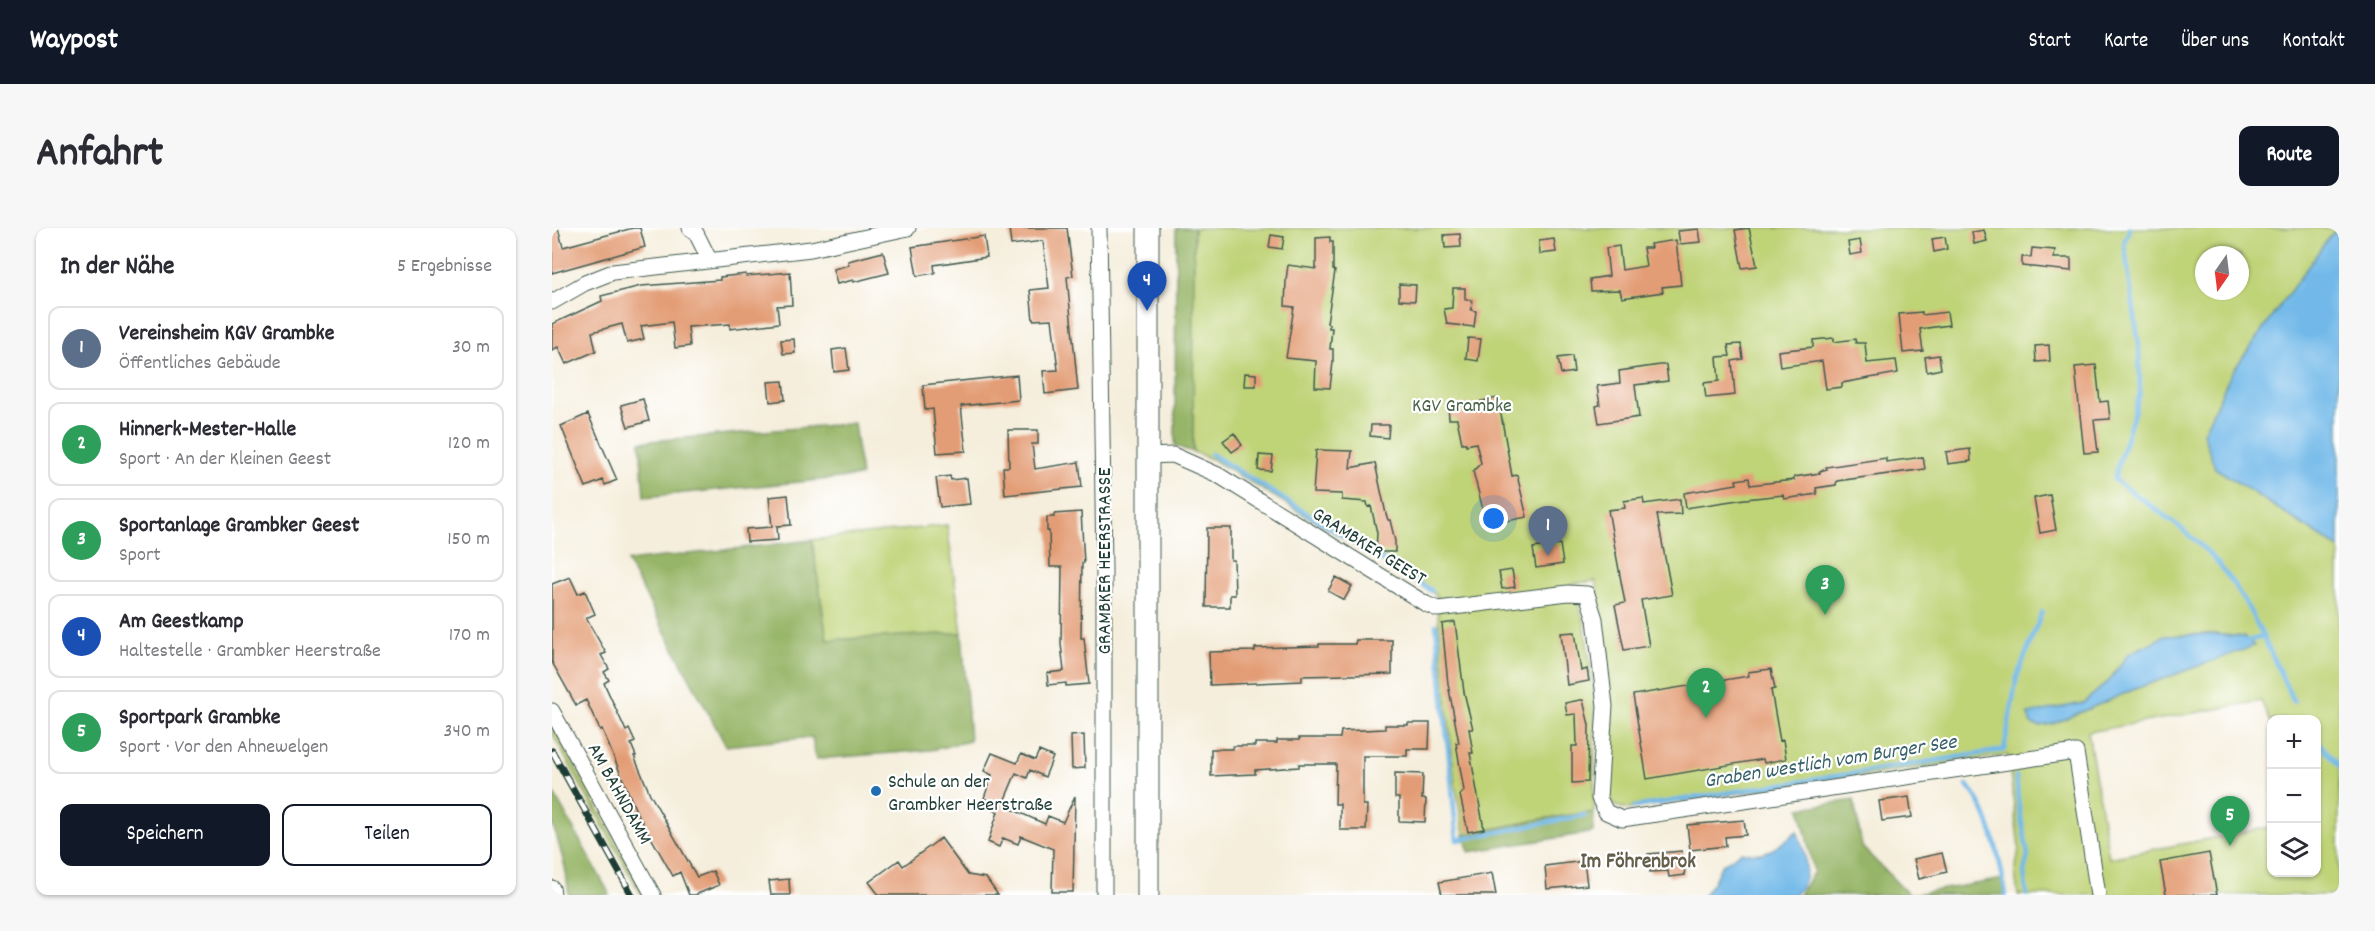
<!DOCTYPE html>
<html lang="de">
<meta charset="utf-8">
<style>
:root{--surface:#fff;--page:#f7f7f7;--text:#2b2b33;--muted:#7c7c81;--line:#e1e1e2;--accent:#111827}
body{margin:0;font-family:Dekko,sans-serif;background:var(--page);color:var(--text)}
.controls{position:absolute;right:18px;bottom:18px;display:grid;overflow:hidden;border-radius:12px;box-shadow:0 2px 4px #0004}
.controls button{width:54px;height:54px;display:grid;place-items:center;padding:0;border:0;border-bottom:2px solid var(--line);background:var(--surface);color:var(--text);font:30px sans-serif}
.compass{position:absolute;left:1643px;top:18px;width:54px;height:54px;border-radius:50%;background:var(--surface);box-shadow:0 2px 4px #0004;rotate:194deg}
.you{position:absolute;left:942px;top:291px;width:21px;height:21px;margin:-15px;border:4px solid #fff;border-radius:50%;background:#1a73e8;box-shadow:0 0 0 9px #1a73e833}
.badge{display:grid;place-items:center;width:39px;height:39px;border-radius:50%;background:var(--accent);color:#fff;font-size:20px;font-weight:700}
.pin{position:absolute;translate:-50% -50px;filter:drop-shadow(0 2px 3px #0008)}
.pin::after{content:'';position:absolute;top:32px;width:21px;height:18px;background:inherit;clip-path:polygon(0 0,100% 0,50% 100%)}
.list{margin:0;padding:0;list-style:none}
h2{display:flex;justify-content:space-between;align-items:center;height:78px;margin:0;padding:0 24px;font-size:26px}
h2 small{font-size:20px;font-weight:400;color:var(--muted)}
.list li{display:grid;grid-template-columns:39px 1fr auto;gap:18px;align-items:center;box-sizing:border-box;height:84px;margin:0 12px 12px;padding:0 12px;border:2px solid var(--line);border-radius:12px}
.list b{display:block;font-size:22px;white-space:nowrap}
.list p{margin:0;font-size:20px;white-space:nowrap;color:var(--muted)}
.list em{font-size:20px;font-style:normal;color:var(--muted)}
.actions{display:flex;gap:12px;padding:18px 24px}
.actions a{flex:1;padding:14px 0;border:2px solid var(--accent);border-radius:12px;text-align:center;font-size:21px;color:var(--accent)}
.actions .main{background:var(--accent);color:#fff}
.icon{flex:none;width:33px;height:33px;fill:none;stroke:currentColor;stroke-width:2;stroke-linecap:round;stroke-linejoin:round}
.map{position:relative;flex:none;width:1787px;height:667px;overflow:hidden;border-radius:12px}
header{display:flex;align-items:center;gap:36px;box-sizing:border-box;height:84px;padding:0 30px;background:var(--accent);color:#fff}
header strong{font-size:28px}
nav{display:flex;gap:33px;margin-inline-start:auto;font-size:21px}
.intro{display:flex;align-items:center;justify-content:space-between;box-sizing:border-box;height:144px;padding:0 36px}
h1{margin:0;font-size:42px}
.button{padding:15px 27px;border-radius:12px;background:var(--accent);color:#fff;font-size:21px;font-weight:700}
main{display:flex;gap:36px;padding:0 36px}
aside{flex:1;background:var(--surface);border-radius:12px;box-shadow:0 2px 4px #0004}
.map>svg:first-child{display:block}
.green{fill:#bfd377;stroke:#6f8856;stroke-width:1.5;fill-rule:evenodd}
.forest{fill:#97b568;stroke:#5b794e;stroke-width:1.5}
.water{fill:#72b9e9;stroke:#487b8e;stroke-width:1.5}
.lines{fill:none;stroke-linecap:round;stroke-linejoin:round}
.stream{stroke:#72b9e9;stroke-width:4.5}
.building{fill:#e39d76}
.street-casing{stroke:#3f584d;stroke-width:17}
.secondary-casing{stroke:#3f584d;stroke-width:23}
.street{stroke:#fff;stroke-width:15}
.secondary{stroke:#fff;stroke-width:21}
.rail-casing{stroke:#1f3d34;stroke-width:7}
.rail{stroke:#fff;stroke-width:4.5;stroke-dasharray:14;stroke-linecap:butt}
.poi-dot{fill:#1f6fb2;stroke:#fff;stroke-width:2}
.labels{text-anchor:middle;stroke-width:4.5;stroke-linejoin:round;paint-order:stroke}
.park-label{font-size:20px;fill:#476245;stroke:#fff}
.street-label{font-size:20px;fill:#1f3d34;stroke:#fff}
.poi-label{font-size:20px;fill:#1f3d34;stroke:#fff;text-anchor:start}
.water-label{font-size:21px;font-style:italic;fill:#38626a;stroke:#fff}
.neighbourhood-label{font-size:21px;font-weight:bold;fill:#645f4b;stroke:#fff}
</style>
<header>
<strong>Waypost</strong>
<nav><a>Start</a><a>Karte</a><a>Über uns</a><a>Kontakt</a></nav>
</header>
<div class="intro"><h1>Anfahrt</h1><a class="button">Route</a></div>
<main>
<aside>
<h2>In der Nähe<small>5 Ergebnisse</small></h2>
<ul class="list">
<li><span class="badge" style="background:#5c6f8a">1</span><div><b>Vereinsheim KGV Grambke</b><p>Öffentliches Gebäude</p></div><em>30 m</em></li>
<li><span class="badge" style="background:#2e9e5b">2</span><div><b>Hinnerk-Mester-Halle</b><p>Sport · An der Kleinen Geest</p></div><em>120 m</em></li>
<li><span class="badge" style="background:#2e9e5b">3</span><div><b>Sportanlage Grambker Geest</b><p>Sport</p></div><em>150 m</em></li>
<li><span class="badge" style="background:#1a4fb4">4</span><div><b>Am Geestkamp</b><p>Haltestelle · Grambker Heerstraße</p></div><em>170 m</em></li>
<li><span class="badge" style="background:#2e9e5b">5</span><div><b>Sportpark Grambke</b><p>Sport · Vor den Ahnewelgen</p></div><em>340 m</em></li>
</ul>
<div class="actions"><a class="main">Speichern</a><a>Teilen</a></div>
</aside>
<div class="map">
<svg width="1787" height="667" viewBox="0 0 1787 667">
<rect width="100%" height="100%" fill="#fff"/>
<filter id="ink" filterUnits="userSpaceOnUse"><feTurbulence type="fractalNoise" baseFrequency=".0167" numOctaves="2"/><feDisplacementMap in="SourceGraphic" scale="12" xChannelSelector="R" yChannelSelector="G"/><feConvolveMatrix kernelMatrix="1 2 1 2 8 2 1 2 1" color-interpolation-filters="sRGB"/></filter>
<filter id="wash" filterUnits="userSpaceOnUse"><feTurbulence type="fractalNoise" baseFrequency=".008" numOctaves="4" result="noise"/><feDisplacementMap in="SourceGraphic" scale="24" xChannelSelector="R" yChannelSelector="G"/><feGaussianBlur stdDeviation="1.35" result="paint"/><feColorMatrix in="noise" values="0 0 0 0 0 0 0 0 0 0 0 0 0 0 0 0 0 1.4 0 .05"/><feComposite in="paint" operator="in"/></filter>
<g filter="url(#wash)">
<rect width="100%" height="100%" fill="#f5eedc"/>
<path class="green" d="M642 0H1786L1777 9 1663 240 1787 320V667H1466L1463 645 1467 620 1456 527 1077 581 1063 578 1055 565 1059 476 1055 420 1044 353 1019 356 1032 393 1043 471 1042 584 990 591 912 607 903 555 884 367 662 232 641 224ZM1652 27H1688V63H1652ZM1660 406 1693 409 1701 418 1583 461 1501 496 1476 487 1531 475 1557 453 1577 426 1613 408ZM1709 473 1719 495 1720 491H1764V644H1720L1719 599 1557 630 1536 504Z
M395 297 410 405 275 412 260 312Z
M0 496 93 667H89L0 505Z"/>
<path class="forest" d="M624 0H642L641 224 623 218Z
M302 195 309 248 92 269 88 214Z
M260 312 275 412 410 405 418 513 379 522 264 531 260 509 174 518 75 333Z
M0 562 58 667H17L13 639 4 606 0 597Z
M1302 572 1310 619 1357 667 1451 651 1453 667H1247L1262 644 1248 580Z
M1042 584 1041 604 917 624 912 607 990 591Z"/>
<path class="water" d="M1787 0V320L1663 240 1651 205 1679 146 1777 9Z
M1660 406 1693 409 1702 418 1583 461 1501 496 1488 498 1479 496 1476 486 1531 475 1557 453 1576 426 1613 408Z
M1245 603C1253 622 1262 653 1241 667H1152L1161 655 1169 638 1189 624C1216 630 1225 619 1245 603Z"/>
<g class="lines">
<path class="stream" d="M1578 0 1572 14 1587 117 1588 165 1562 251C1594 275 1643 306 1668 338 1701 378 1719 428 1742 474
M659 226 880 363
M884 397 905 612 1033 587
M1692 414 1710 409
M1764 504 1766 503
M1764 511 1787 538
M1464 548 1467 579 1476 627 1472 644 1475 667
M1415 557C1439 583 1448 633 1454 667
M1082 579 1452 522 1465 449 1490 384"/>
</g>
<g id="blocks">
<path class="building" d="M0 0H6L11 19 81 0H88L93 19 0 45Z
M457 0H515L521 48 515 49 526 162 493 166 491 143 506 142 500 91 481 92 478 62 497 60 491 13 459 17Z
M1197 0 1205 38 1190 40 1183 2Z
M1147 1 1149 14 1128 16 1126 3Z
M1432 2 1435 13 1422 16 1420 4Z
M908 6 909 19 893 20 892 7Z
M719 7 732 9 730 21 717 19Z
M432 8 435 29 382 37 383 45 365 48 360 19Z
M778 9V14H781V42L783 43 775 95 777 96V100H780L778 121H781V134L778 160 763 159 764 133 734 130 742 79 733 78 734 52 736 37 764 41V10Z
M1393 9 1395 21 1382 24 1380 11Z
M1002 11 1004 24 988 26 987 13Z
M1124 12 1129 57 1110 59 1111 64 1070 70 1068 62 1039 63 1038 51 1057 48 1054 20 1067 18 1070 42 1094 38 1091 20H1099L1098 16Z
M1308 12 1310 25 1298 27 1296 14Z
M1480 20 1503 22 1502 30H1519V43L1470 38V29H1479Z
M331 24 337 45 301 54V52L285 56 281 41 297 37 296 33Z
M238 44 240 77 225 78 227 95 178 101V96L136 99 138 118 123 120 120 94 89 98 92 111 75 115 70 96 40 104 44 123 14 136 6 119 0 122V96L50 73 49 68 89 58 168 52V49L194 46V48Z
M847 56 864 57 863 73 847 72Z
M901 60H913V71L920 72 919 82 924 83 922 99 895 96 892 81 900 80Z
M1370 84V87L1395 84 1397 97 1368 101 1371 123 1351 125 1347 86Z
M916 110 929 111 926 133 914 131Z
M1282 110V114L1303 111 1304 115H1313L1315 135 1344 132 1346 145 1290 155V159L1274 161 1270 133 1228 139 1226 123 1261 119V112Z
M242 111 243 125 231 126 229 112Z
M1189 116 1191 131 1180 133 1183 167 1154 170 1152 155 1167 153 1165 129 1178 128 1176 117Z
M1497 117 1498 133 1484 134 1483 118Z
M294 120 297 142 282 144 280 122Z
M1387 127 1389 141 1375 144 1373 129Z
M1020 128 1022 144 1009 146 1006 130Z
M1108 137H1114L1116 153 1083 157 1087 189 1047 195 1044 178 1048 177 1045 158 1068 155 1067 143Z
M1544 137 1548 174 1556 173 1558 191 1542 192 1546 224 1532 225 1523 139Z
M693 145 704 146V158H692Z
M465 147 467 172 409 178 414 223 385 225 381 181 373 182 371 157Z
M231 153 233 172 218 174 216 154Z
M946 170 960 248 965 247 975 289 935 297 921 243 929 235 924 215 914 217V215H910L905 191H897L896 177 930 176 929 173Z
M91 171 97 193 76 199 69 177Z
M36 186 65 252 53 257 51 252 34 259 9 198Z
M819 197H837L836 210 818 208Z
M456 202H486V216H480L483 241 527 234 530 259 453 267 451 239H457Z
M682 205 690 217 680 224 671 213Z
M1418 221 1419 233 1396 236 1394 224Z
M764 222 800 223 798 240 823 235 834 286 836 292H838L843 313V324H824L825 305 819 278 816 279 815 274 790 272V266L761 265Z
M707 227 721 228 719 243 706 242Z
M1371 229 1373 241 1285 253 1284 257 1264 260 1265 266 1232 271 1231 267 1193 271 1134 280 1132 265 1185 256 1184 252 1197 250 1198 257 1242 252V249L1268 245V243L1275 241 1274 239 1334 230V234Z
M398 248 399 252 415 250 418 276 388 279 384 250Z
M236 267 239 297 225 298 226 312 195 314 194 301 220 299 217 269Z
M1498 267 1504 302 1488 305 1482 270Z
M1091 270 1092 276 1128 271 1129 286 1105 287 1120 367 1089 372 1097 418 1072 422 1063 377 1073 375 1056 282 1073 280 1072 273Z
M529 284 532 335H530L529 410H532L537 456 514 458V455L496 457 495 445 512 443 509 416 510 339H498L497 303H495V289H502V286Z
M655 300H679V332H682L683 367H678V379H654Z
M1008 316 1011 336 984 340 981 320Z
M960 342 963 359 950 361 947 344Z
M18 349 26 366 33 363 43 386 34 390 54 425 49 427 57 441 52 444 57 452 52 455 74 503 77 501 83 514 79 516 84 528H82L98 566 145 649 161 643 167 657 143 667H137L128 644 121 648 84 583 50 501 48 502 34 472 24 477 0 434V356Z
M784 349 800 358 792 372 776 363Z
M903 394 912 464 921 501H917L921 525H918L932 601 916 604 908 567 912 563 904 515H907L896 456 890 396Z
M1023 404 1029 443 1035 441 1037 453 1015 457 1009 405Z
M804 412H840V446L750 448V453L658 457 657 424 703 423V420L767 418V416H803Z
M1219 441 1223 461 1219 462 1228 513 1231 512 1234 531 1212 535 1211 531 1095 551 1081 467 1197 448 1196 444Z
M1028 472H1031L1037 497 1036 554 1020 555V518H1025L1024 486 1015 487 1013 475Z
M856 495H878L877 521H855V528H811V577H815L814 602H788V576H783L784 536H747V539L703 542V546L659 548V521H681V518H703V515H725V512H747V510H788L789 503 833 501V497H856Z
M532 507 533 540 520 541 519 508Z
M487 523 501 529 493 549 478 542 475 550 464 545 453 571 460 574 457 580 493 596 496 588 511 594 523 568 521 664H500L501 621 469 608 466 616 451 610 447 619 436 614 446 584 433 579 436 572 432 570 440 547 432 543 440 525 465 535 469 526 483 532Z
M843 545 871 546 870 571H874L873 594 847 593V570H843Z
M1357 569 1360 589 1330 593 1327 573Z
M1192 592 1194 607 1173 609 1174 618 1138 622 1135 597Z
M389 610 416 647 434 650 446 667H327L317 654 347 632 351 638Z
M1130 623 1133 647 1117 649 1116 643 1098 644 1096 626Z
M1390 625 1395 644 1367 651 1362 631Z
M1657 625 1665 667H1614L1608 634Z
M1032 633 1035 657 995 661 993 638Z
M940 645 944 667H890L887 654Z
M237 651 238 667H219L217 653Z"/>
</g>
</g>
<g filter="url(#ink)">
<use href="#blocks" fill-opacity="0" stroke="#3f584d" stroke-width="1.5"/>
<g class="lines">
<g class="street-casing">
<path id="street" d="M138 0 144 5 157 31
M547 0 552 340V667
M0 74 33 55 61 44 259 21 356 0
M595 228 621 227 666 247 874 376 886 381 1016 365 1035 366 1043 391 1053 478 1047 570 1054 584 1070 591 1524 524 1546 667
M0 483 101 667
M0 660 1 667"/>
</g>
<g class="secondary-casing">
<path id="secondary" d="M596 0V667"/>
</g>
<use href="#street" class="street"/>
<use href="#secondary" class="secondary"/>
<g class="rail-casing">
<path id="rail" d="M0 523 80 667"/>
</g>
<use href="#rail" class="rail"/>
</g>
</g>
<circle class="poi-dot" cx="324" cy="563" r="6"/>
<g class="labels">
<g class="park-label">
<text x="910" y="183">KGV Grambke</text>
</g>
<g class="street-label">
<text transform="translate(818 317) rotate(32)" y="7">GRAMBKER GEEST</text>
<text transform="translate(551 333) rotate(-90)" y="7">GRAMBKER HEERSTRASSE</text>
<text transform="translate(69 565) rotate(61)" y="7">AM BAHNDAMM</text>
</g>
<g class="poi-label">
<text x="336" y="559">Schule an der<tspan x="336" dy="23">Grambker Heerstraße</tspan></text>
</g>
<g class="water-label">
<text transform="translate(1278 532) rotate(-9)" y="7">Graben westlich vom Burger See</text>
</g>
<g class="neighbourhood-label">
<text x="1086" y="639">Im Föhrenbrok</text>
</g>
</g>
</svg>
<div class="controls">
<button>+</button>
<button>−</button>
<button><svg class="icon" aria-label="layers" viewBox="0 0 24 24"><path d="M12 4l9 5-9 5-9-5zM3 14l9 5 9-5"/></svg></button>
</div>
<svg class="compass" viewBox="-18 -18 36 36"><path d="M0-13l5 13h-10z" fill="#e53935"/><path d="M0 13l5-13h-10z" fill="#7c7c81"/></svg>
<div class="you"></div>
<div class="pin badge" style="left:996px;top:328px;background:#5c6f8a">1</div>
<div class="pin badge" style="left:1154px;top:490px;background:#2e9e5b">2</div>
<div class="pin badge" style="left:1273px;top:387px;background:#2e9e5b">3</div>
<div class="pin badge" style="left:595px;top:83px;background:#1a4fb4">4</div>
<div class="pin badge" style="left:1678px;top:618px;background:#2e9e5b">5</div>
</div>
</main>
